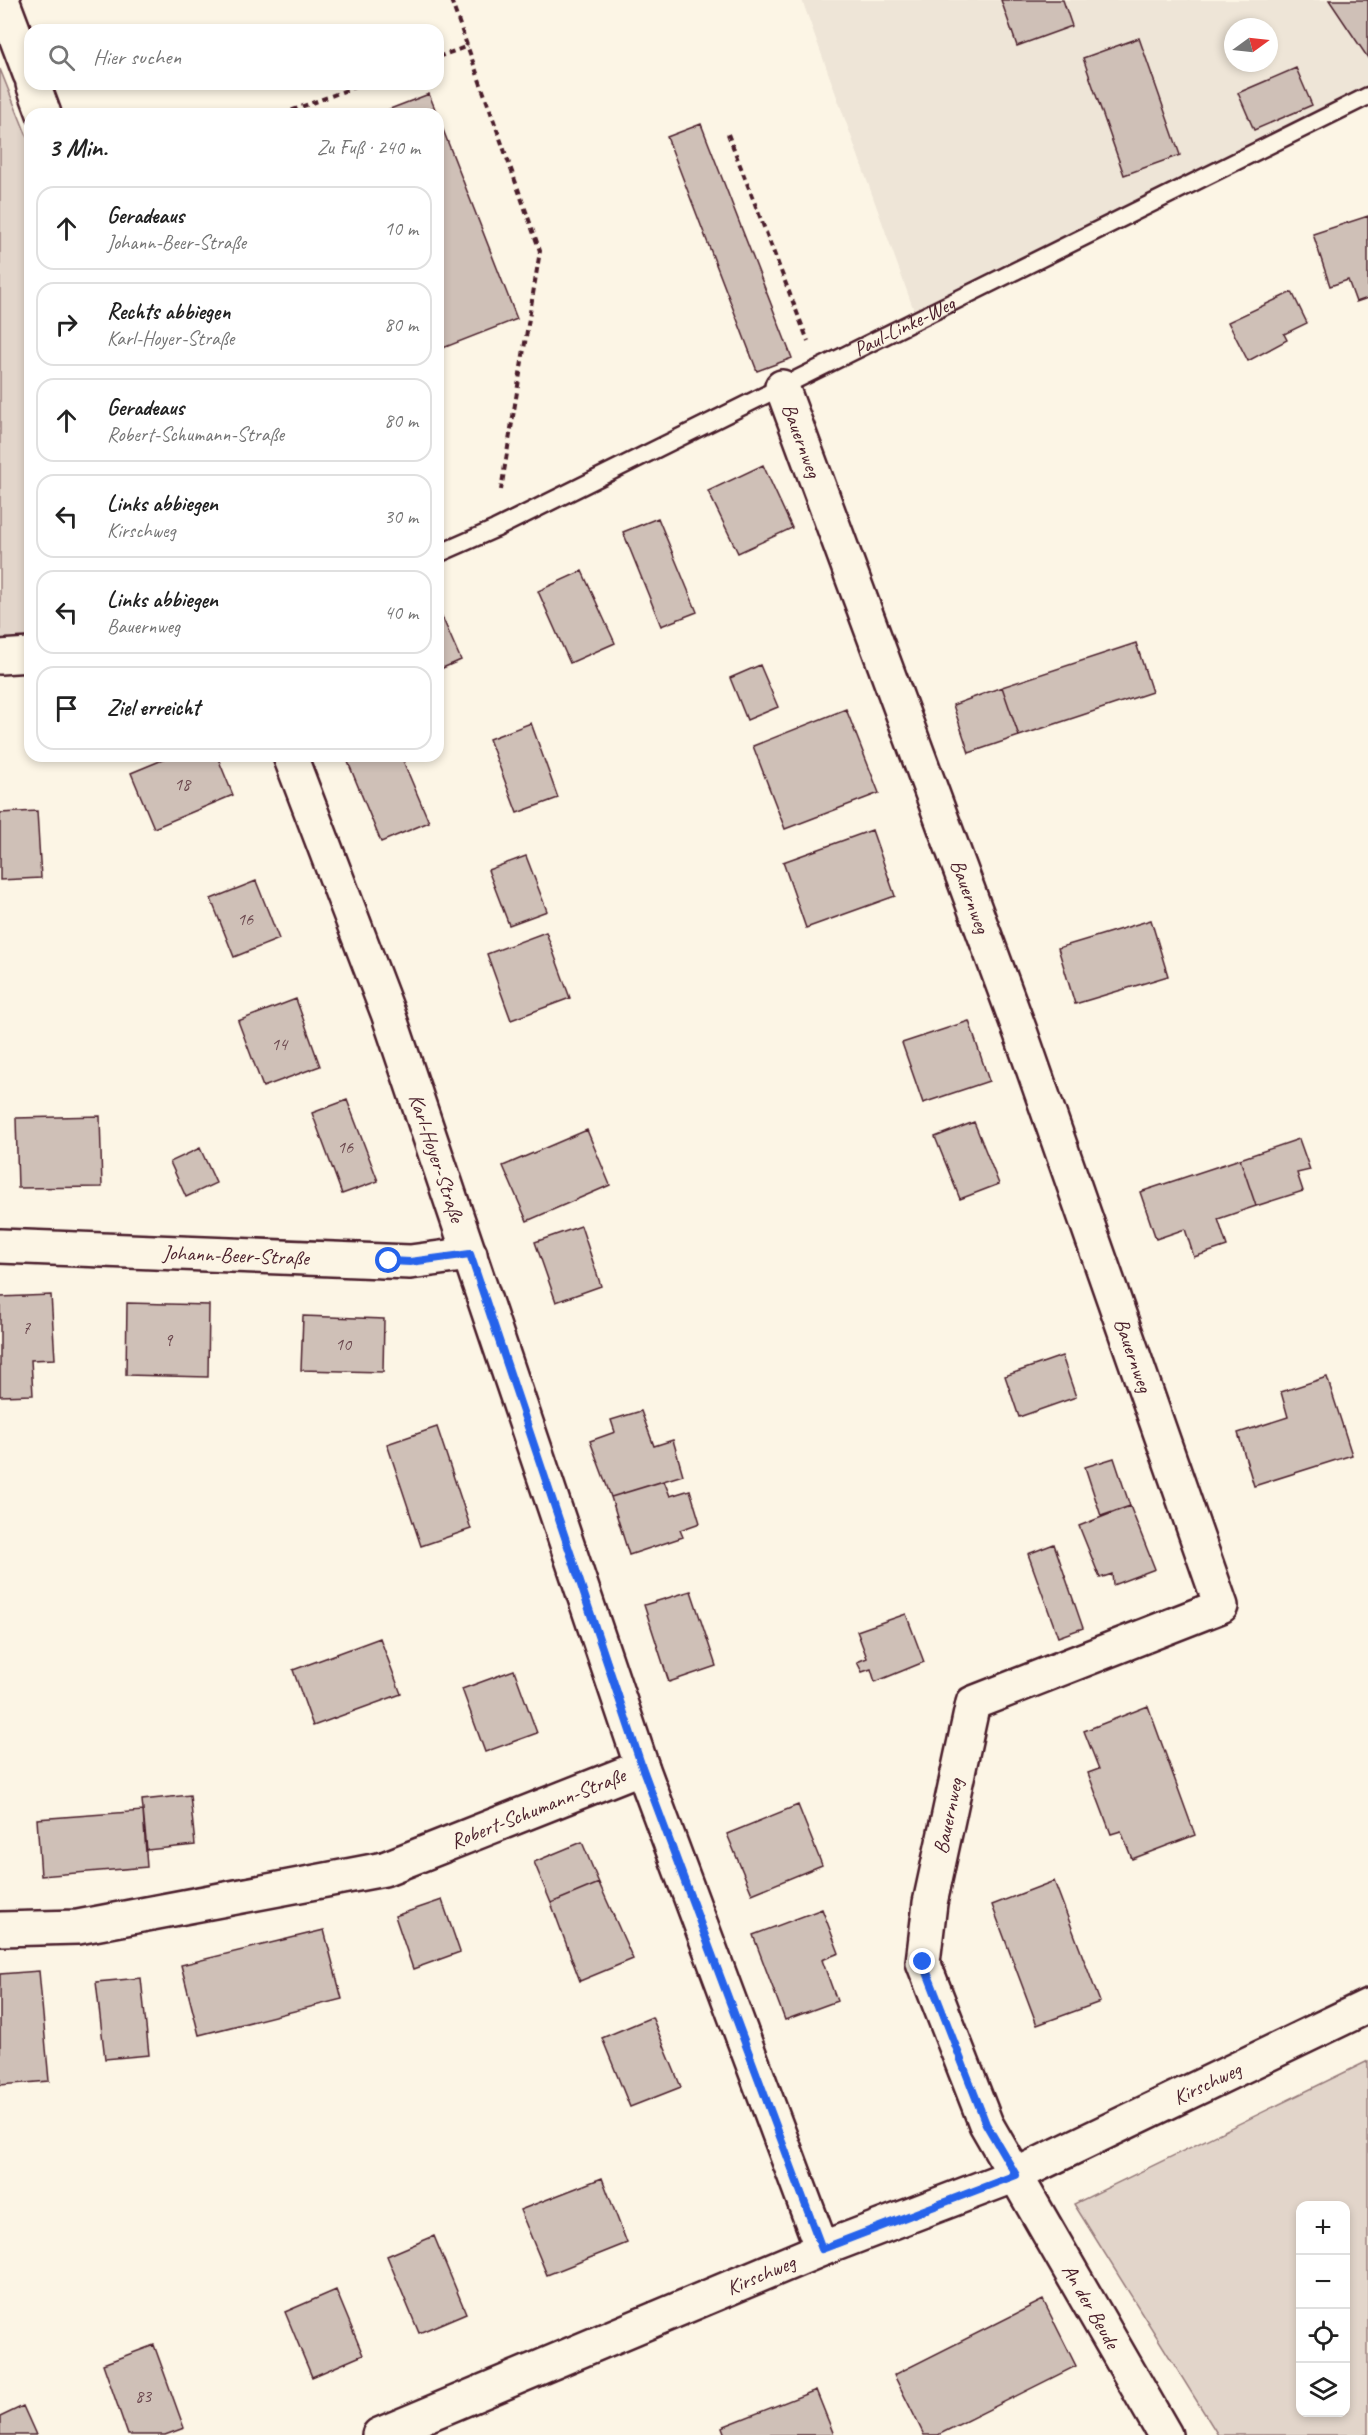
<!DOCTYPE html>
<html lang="de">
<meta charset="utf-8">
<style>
:root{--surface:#fff;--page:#f6f6f6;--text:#222;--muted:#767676;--line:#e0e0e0}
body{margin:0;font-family:Caveat,sans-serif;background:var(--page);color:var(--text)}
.controls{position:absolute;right:18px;bottom:18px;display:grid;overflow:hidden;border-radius:12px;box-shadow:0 3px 9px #0003}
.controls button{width:54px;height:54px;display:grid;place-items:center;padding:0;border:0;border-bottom:2px solid var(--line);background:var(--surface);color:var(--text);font:30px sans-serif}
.compass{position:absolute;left:1224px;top:18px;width:54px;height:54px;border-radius:50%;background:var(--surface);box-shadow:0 3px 9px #0003;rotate:75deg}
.stop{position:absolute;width:18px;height:18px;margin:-14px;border:4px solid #2563eb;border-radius:50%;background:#fff}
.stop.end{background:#2563eb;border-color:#fff;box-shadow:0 2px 6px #0008}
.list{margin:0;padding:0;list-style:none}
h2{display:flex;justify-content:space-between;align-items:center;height:78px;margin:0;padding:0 24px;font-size:26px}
h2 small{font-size:20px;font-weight:400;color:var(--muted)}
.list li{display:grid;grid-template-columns:39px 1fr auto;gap:18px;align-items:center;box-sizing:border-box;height:84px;margin:0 12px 12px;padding:0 12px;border:2px solid var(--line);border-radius:18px}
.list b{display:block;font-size:22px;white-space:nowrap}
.list p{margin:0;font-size:20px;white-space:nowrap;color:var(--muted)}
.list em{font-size:20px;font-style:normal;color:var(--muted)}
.icon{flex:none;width:33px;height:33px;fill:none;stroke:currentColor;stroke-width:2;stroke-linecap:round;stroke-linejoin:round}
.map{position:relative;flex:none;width:1368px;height:2435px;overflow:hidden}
.search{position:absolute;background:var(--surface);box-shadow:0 3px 9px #0003;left:24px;top:24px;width:420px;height:66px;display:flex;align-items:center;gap:15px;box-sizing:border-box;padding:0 21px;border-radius:18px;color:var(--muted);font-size:22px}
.panel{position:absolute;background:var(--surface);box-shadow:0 3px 9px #0003;left:24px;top:108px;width:420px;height:654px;border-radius:18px}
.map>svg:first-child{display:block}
.built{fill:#eee5d7;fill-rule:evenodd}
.green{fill:#e2d5ca;stroke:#967a7a;stroke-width:1.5;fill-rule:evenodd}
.building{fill:#cfc0b7;stroke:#4a1f2b;stroke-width:1.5}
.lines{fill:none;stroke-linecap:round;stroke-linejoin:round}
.service-casing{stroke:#4a1f2b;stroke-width:21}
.minor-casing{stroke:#4a1f2b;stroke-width:38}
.path{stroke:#4a1f2b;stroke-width:4;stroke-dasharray:6 4.5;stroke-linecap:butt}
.service{stroke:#fcf5e5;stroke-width:16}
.minor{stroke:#fcf5e5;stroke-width:33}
.route{stroke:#2563eb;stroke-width:8}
.labels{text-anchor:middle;stroke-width:6;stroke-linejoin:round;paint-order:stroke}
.number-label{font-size:18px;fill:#6b474e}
.street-label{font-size:21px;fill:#4a1f2b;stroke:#fcf5e5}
</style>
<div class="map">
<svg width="1368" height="2435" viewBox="0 0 1368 2435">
<rect width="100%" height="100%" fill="#fcf5e5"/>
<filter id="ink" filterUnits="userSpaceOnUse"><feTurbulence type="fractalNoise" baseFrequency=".0167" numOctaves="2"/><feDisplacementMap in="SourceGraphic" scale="12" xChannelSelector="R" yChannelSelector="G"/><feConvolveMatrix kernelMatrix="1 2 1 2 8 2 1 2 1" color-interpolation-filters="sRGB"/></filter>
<g filter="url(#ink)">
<path class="built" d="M802 0H1368V89L917 319ZM1233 27H1269V63H1233Z"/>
<path class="green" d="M0 69 30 144V647H0Z
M1368 2061V2435H1218L1074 2204ZM1300 2206H1346V2412H1300Z"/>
<path class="building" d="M1001 0H1063L1072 26 1017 46Z
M1329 0H1368V58Z
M1139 38 1180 155 1124 175 1083 58Z
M1296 68 1312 105 1254 130 1238 93Z
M429 94 437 114H377Z
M438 117 517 319 438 350Z
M701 124 792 358 757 371 667 137Z
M1368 216V298L1356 302 1348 280 1330 286 1313 234Z
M1292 292 1307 323 1284 334 1287 340 1248 361 1228 322Z
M763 465 792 528 738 553 708 491Z
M658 518 697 612 661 626 623 532Z
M582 571 615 643 570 663 538 591Z
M440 612 461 660 438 670V613Z
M1136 643 1152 692 1019 736 1002 687Z
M760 665 778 707 747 720 730 678Z
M1002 687 1019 736 969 753 953 705Z
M846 709 879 793 785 829 753 746Z
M531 723 558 798 517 813 489 739Z
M172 756H217L233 795 154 828 131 773Z
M348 756H401L429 822 381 842 346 757Z
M37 811 41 878 0 880V813Z
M872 830 895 896 806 928 783 862Z
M526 856 547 911 509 925 488 870Z
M256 881 279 939 234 957 211 899Z
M1151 920 1168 976 1075 1004 1058 948Z
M546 932 570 998 511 1020 487 954Z
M296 999 320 1066 263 1087 238 1021Z
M969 1021 989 1081 923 1103 902 1043Z
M347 1100 378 1181 342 1194 312 1113Z
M100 1116 102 1187 18 1188 16 1118Z
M974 1122 999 1184 960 1199 935 1137Z
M587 1130 610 1185 527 1221 503 1166Z
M1299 1139 1310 1170 1297 1173 1303 1191 1256 1206 1240 1159Z
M200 1148 216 1183 186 1197 170 1162Z
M1240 1159 1256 1206 1218 1219 1227 1246 1194 1257 1185 1229 1156 1239 1140 1192Z
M581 1226 601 1286 556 1302 535 1242Z
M51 1295 55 1359 31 1360 33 1395 0 1396V1297Z
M127 1303 209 1305 208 1377 126 1375Z
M303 1316 384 1319 383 1372 301 1370Z
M1062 1356 1076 1397 1019 1417 1005 1376Z
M1327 1377 1352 1455 1254 1486 1238 1433 1288 1417 1281 1392Z
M641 1411 654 1446 673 1440 683 1475 611 1497 590 1441 615 1432 611 1420Z
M437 1427 471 1529 421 1546 387 1444Z
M1114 1458 1130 1506 1101 1516 1085 1467Z
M664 1481 670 1496 690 1490 700 1523 680 1530 683 1537 629 1555 611 1497Z
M1130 1506 1155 1569 1113 1585 1112 1574 1100 1578 1079 1526Z
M1054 1544 1083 1628 1058 1637 1028 1554Z
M691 1591 716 1666 669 1682 644 1605Z
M906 1614 924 1662 875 1682 871 1669 862 1672 857 1662 867 1658 857 1631Z
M380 1638 401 1694 313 1726 293 1670Z
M514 1670 537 1733 485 1752 462 1689Z
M1148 1706 1195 1835 1132 1859 1121 1831 1111 1834 1088 1773 1099 1769 1084 1731Z
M190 1795 195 1845 147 1850 142 1800Z
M798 1805 822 1865 752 1894 727 1834Z
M143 1811 147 1867 41 1876 37 1819Z
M582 1842 599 1883 551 1903 534 1862Z
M1054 1881 1100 2002 1037 2025 992 1905Z
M599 1883 633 1959 580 1981 551 1903Z
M442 1900 460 1952 413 1969 395 1916Z
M822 1909 839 1953 822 1960 837 2001 785 2020 753 1935Z
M324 1930 342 1999 199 2035 181 1965Z
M39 1971 49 2081 0 2085V1974Z
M141 1978 149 2055 105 2059 96 1982Z
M652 2017 681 2087 630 2107 602 2038Z
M602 2178 627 2243 547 2275 520 2210Z
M434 2236 466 2313 419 2333 387 2256Z
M336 2290 363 2355 312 2377 285 2312Z
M1043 2300 1076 2366 938 2435H924L894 2375Z
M154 2345 184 2428 165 2435H128L103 2364Z
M816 2390 834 2435H725L722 2427Z
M23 2406 36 2435H0V2417Z"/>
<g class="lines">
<g class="service-casing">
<g id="service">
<path id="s1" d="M438 554 495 529 1368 96"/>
</g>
</g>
<g class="minor-casing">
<g id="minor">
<path d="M2 0 30 74"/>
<path d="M33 84 44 114"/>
<path id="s2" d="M782 387 1020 1031 1221 1606 973 1703 930 1903 923 1962 986 2124 1165 2435"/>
<path d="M0 657 30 655"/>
<path id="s3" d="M290 756 388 1013 642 1767 822 2249"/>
<path id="s4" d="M0 1246 410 1262 470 1254"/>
<path id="s5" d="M0 1929 78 1927 384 1869 642 1767"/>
<path id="s6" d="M379 2435 822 2249 1016 2175 1368 2006"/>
</g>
</g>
<path class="path" d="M451 0 540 251 501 490
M438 57 468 46
M282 114 363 84
M728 134 808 341"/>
<use href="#service" class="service"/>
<use href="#minor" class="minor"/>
</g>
</g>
<g class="lines" filter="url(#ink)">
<path class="route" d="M389 1261 410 1262 470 1254 642 1767 822 2249 1016 2175 986 2124 923 1962"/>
</g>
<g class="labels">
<g class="number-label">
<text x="182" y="790">18</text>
<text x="245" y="925">16</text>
<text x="279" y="1050">14</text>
<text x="345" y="1153">16</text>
<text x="26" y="1334">7</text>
<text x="168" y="1346">9</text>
<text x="343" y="1350">10</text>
<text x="143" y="2402">83</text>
</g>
<g class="street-label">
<text dy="7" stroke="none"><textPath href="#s1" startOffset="519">Paul-Linke-Weg</textPath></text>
<text dy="7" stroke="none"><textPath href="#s2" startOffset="57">Bauernweg</textPath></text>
<text dy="7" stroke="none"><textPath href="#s2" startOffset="543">Bauernweg</textPath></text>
<text dy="7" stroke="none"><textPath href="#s3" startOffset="428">Karl-Hoyer-Straße</textPath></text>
<text dy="7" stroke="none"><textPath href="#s4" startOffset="236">Johann-Beer-Straße</textPath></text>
<text dy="7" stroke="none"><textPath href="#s2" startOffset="1030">Bauernweg</textPath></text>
<text dy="7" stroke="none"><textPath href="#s5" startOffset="555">Robert-Schumann-Straße</textPath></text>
<text transform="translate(948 1816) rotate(-78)" y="7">Bauernweg</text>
<text dy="7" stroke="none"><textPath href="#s6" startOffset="900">Kirschweg</textPath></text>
<text dy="7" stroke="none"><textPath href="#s6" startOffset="414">Kirschweg</textPath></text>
<text dy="7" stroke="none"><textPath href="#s2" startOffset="2210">An der Beude</textPath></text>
</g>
</g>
</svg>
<div class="controls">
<button>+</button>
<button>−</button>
<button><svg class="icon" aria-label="locate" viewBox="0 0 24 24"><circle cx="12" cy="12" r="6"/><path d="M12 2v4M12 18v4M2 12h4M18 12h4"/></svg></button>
<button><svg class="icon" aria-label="layers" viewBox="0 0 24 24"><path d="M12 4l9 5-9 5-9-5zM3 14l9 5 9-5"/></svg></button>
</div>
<svg class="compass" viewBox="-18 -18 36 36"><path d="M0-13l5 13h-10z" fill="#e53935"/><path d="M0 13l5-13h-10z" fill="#767676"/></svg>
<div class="stop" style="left:389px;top:1261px"></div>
<div class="stop end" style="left:923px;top:1962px"></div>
<div class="search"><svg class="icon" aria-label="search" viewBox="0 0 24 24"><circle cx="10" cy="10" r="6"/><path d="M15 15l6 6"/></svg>Hier suchen</div>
<section class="panel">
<h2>3 Min.<small>Zu Fuß · 240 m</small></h2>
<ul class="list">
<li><svg class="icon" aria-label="ahead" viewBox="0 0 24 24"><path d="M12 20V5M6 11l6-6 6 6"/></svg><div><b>Geradeaus</b><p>Johann-Beer-Straße</p></div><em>10 m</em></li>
<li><svg class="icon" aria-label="right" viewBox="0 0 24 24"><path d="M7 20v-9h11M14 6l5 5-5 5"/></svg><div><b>Rechts abbiegen</b><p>Karl-Hoyer-Straße</p></div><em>80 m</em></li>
<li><svg class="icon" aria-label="ahead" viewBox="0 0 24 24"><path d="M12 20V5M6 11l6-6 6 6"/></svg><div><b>Geradeaus</b><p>Robert-Schumann-Straße</p></div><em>80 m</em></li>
<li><svg class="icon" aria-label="left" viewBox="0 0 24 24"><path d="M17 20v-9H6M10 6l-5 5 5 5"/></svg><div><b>Links abbiegen</b><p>Kirschweg</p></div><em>30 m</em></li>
<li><svg class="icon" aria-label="left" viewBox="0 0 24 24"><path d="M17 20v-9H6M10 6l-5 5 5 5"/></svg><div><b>Links abbiegen</b><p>Bauernweg</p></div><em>40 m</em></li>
<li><svg class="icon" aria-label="arrive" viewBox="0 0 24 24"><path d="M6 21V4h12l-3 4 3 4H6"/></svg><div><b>Ziel erreicht</b></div></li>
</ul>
</section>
</div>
